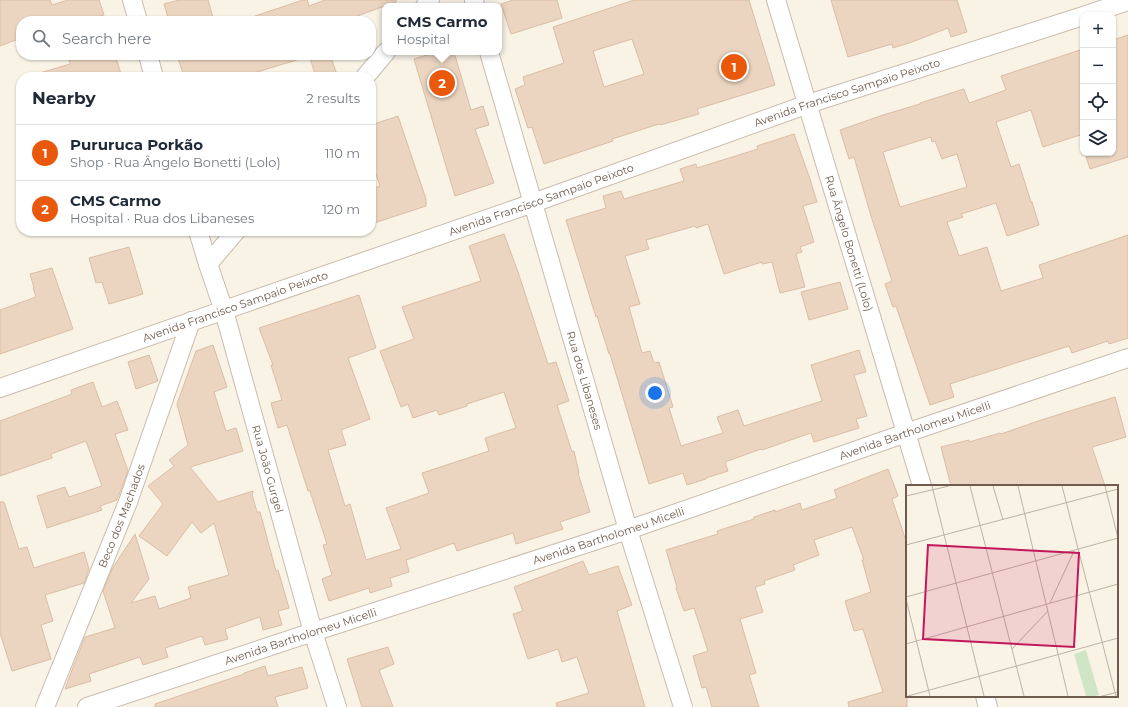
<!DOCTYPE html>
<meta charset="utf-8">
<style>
:root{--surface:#fff;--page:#f2f2f3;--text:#1f2937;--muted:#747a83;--line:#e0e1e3;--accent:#ea580c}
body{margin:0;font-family:Montserrat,sans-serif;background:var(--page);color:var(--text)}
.controls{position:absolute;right:12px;top:12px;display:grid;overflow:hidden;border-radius:8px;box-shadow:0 1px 3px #0004}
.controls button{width:36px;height:36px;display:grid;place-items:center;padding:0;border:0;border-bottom:1px solid var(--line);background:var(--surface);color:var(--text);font:20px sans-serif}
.you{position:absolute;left:655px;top:393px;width:14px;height:14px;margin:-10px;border:3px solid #fff;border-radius:50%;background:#1a73e8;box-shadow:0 0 0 6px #1a73e833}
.badge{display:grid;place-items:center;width:26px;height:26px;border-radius:50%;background:var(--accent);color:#fff;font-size:13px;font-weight:700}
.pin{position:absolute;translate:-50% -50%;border:2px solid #fff;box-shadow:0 1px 4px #0006}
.popup{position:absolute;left:382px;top:3px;width:120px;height:52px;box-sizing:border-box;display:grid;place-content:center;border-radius:8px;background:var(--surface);filter:drop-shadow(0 1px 3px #0005);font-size:13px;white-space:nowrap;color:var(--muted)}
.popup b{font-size:15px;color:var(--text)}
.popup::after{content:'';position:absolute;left:50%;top:100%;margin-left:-8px;border:8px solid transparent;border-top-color:var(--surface)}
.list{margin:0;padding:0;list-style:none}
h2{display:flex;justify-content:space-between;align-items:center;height:52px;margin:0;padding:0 16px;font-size:17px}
h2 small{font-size:13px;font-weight:400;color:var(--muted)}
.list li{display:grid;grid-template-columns:26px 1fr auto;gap:12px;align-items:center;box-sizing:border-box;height:56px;padding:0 16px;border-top:1px solid var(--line)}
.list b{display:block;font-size:15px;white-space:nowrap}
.list p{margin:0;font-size:13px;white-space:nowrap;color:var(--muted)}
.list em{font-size:13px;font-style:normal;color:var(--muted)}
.icon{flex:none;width:22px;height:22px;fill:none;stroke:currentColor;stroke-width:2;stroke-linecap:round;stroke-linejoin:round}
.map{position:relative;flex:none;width:1128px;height:707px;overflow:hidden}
.search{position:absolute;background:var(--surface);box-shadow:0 1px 3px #0004;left:16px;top:16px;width:360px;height:44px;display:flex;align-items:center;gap:10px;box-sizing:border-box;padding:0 14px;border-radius:16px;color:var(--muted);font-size:15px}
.panel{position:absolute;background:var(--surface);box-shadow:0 1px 3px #0004;left:16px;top:72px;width:360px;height:164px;border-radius:16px}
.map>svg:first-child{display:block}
.building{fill:#ebd5c1;stroke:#dbbda3;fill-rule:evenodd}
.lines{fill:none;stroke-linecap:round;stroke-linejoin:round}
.minor-casing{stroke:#c9bcad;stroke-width:20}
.minor{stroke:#fff;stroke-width:18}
.labels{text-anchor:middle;stroke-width:3;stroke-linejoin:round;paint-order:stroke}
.street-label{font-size:11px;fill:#6f5c4e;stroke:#fcf7eb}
.inset-road{fill:none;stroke:#beb2a4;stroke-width:1}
.view{fill:#c2185b;fill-opacity:0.15;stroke:#c2185b;stroke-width:2}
.inset-edge{fill:none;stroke:#6f5c4e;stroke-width:2}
</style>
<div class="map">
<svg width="1128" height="707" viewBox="0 0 1128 707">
<rect width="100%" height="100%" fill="#f9f3e6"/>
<path class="building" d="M0 0H50L52 5 68 0H99L104 15 83 21H21V38L0 46Z
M179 0H208L214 21H169L164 4Z
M303 0H307L309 6 325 0H396V2L357 16 358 21H250L249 18Z
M513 0H557L562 18 511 34 501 4Z
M634 0H749L775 85 697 109 699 114 660 125 659 124 612 139 613 141 544 164 532 127 528 128 515 89 525 85 523 77 564 63 553 27ZM632 39 644 74 604 87 593 51Z
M831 0H957L967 32 951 37 948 28 912 42 893 48 892 44 848 57Z
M1128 35V157L1090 169 1085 153H1113V40Z
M1083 49V145L1080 135 1043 147 1031 110 996 122 1011 167 1019 164 1031 202H1032L1039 225 1007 236 996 203 961 214 963 217 947 222 959 256 987 247 1001 291 1043 278 1039 265 1128 235V338L1109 344 1108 341 1072 353 1069 346 950 384 954 397 930 405 896 306 893 307 885 284 892 281 871 216 854 157 849 159 840 130 883 115 920 104V103L964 89 969 103 1006 90 1001 76ZM931 137 932 142 935 141 942 159 957 154 967 187 900 207 883 152Z
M437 52H454L471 110 483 106 489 125 475 129 494 183 455 196 414 59Z
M68 55H115L122 77H40V73L70 64Z
M177 55H299L300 59 247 75 246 72 231 77H184Z
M309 55H330L338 77H316Z
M398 116 426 199V206L371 224V189L380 186 371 160V125Z
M794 134 810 179 817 202 803 206 814 242 800 247 802 252 796 254 805 287 780 293 772 262 762 264V262L724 274 708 224 696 228 695 226 646 240 649 249 625 256 640 304 629 307 642 353 650 351 654 363 659 362 673 407 669 408 681 446 723 433 717 417 738 410 744 426 822 401 811 365 859 350 866 372 854 375 867 416 856 419 859 428 814 442 811 433 762 450 761 449 725 462 728 471 706 478V479L687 485 683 473 649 484 610 354H609L597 316 596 317 566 220 606 208 603 196 621 191 624 199 684 181 680 169 696 164 697 168 758 149 757 146Z
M504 234 518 272 548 364 556 362 569 401 557 405 572 452 574 451 579 473H578L590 512 560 522 563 529 516 544 513 533 457 551 454 543 406 560 409 572 390 578 392 586 370 593 369 588 329 601 322 579 332 575 323 545 327 544 310 491H308L287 425 278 428 271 403 282 400 271 365H273L259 328 359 295 376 348 348 358 370 419 341 430 346 445 328 450 345 506 350 504 366 560 401 549 386 508 429 493 422 473 489 451 485 438 516 428 504 392 467 404V406L439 415 437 410 413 418 408 404 401 407 380 351 414 339 402 307 481 281 469 246Z
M129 247 143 294 109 304 102 282 96 283 89 258Z
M52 268 73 329 0 354V310L36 297 33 288H34L30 274Z
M840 282 848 309 809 320 801 292Z
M213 345 227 387 214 392 226 431 236 428 243 451 190 467 218 502 253 491V493L252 494 257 512H260L276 571 278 570 289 608 278 611 282 625 263 630 260 617 225 629 228 639 205 645 202 636 165 648 168 657 143 665 140 657 89 674 91 681 65 689 72 670 85 637 115 628 103 591 112 569 135 534 149 579 131 603 155 596 159 609 191 598 188 587 229 575 214 523 201 533 192 522 167 556 139 536 163 504 148 486 174 466 169 460 188 445 177 404 196 351Z
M149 355 158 381 136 389 128 362Z
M93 382 102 407 117 401 128 430 115 434 128 471 117 500 100 506 102 510 47 528 37 496 65 487 69 497 102 486 86 441 51 454 52 458 0 476V421L72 394 71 390Z
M1115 397 1126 437 1092 447 1105 486H951L941 447 969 440V442L1000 433 1001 434 1038 421Z
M888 469 898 496 892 499 907 544V707H849L848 702 883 692 863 629 854 631 845 601 871 592 862 560H864L852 527 814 540 819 555 793 565 795 570 764 581 765 584 755 587 763 612 740 619 756 673 749 675 759 707H712L706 687 702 688 693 656 708 651 694 608 684 611 676 588 677 587 666 550 718 534 717 531 754 519V517L775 510V512L800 503 802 510 837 498 834 490Z
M0 502H4L19 549 27 547 34 568 84 552 89 569 84 583 45 595 53 621 41 625 51 659 12 671 0 633Z
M583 561 589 575 618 566 632 605 617 611 645 707H557L556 703 589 693 577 657 562 662 558 649 528 659 513 614 523 611 514 587Z
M388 647 394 664 379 670 393 707H362L347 659Z
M265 666 268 676 302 667 308 688 275 697 278 707H155V704L244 674V673Z"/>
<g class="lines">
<g class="minor-casing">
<g id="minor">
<path d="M132 0 138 21"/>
<path d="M474 0 475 6"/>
<path id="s1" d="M776 0 922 486"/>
<path d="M425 6 430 0"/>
<path d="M1086 15 1128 1"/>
<path id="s2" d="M489 52 628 530 683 707"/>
<path d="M148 55 154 77"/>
<path d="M365 77 386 52"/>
<path id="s3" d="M198 231 208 264 224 311 313 632 337 707"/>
<path d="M208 264 236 231"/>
<path id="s4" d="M0 388 533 203 808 104 1083 16"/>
<path d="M985 696 988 707"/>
<path id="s5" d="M45 707 128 502 191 321"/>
<path id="s6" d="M87 707 313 632 628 530 906 433 1128 358"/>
</g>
</g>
<use href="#minor" class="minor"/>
</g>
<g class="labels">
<g class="street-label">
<text dy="4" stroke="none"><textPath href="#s4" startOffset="897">Avenida Francisco Sampaio Peixoto</textPath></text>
<text dy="4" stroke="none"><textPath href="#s4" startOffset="573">Avenida Francisco Sampaio Peixoto</textPath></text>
<text dy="4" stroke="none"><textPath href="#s1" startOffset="254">Rua Ângelo Bonetti (Lolo)</textPath></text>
<text dy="4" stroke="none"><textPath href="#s4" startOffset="249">Avenida Francisco Sampaio Peixoto</textPath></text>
<text dy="4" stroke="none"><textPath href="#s2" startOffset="342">Rua dos Libaneses</textPath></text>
<text dy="4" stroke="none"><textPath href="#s6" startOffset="873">Avenida Bartholomeu Micelli</textPath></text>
<text dy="4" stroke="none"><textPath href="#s3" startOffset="248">Rua João Gurgel</textPath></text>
<text dy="4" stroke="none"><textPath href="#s5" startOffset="206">Beco dos Machados</textPath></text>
<text dy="4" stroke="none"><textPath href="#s6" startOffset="549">Avenida Bartholomeu Micelli</textPath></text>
<text dy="4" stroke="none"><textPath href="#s6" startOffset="225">Avenida Bartholomeu Micelli</textPath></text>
</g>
</g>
<g transform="translate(906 485)">
<rect width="212" height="212" fill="#f9f3e6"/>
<path d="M180 165 193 210 188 211H180L168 169Z" fill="#d0e5c6"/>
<path class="inset-road" d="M26 1 78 211M64 1 118 211M87 1 97 35M112 1 162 211M156 1 210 211M199 1 212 53M0 11 43 1M0 60 212 4M0 112 212 53M0 114 24 211M144 118 168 66M0 159 212 99M106 164 142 126M2 211 212 153M196 211 212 207"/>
<path class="view" d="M22 60 173 68 168 162 17 154Z"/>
<rect width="212" height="212" class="inset-edge"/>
</g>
</svg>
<div class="controls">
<button>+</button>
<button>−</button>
<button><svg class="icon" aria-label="locate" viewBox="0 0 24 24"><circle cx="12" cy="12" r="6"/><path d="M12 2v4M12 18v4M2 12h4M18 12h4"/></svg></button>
<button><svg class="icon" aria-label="layers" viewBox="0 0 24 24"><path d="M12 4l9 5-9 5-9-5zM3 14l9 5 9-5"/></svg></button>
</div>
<div class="you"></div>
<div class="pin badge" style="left:734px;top:67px">1</div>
<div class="pin badge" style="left:442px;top:83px">2</div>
<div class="popup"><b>CMS Carmo</b>Hospital</div>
<div class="search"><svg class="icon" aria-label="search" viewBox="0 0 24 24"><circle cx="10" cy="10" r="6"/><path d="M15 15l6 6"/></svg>Search here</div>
<section class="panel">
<h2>Nearby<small>2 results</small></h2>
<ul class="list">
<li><span class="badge">1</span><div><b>Pururuca Porkão</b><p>Shop · Rua Ângelo Bonetti (Lolo)</p></div><em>110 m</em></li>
<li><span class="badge">2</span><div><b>CMS Carmo</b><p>Hospital · Rua dos Libaneses</p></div><em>120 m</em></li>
</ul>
</section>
</div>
